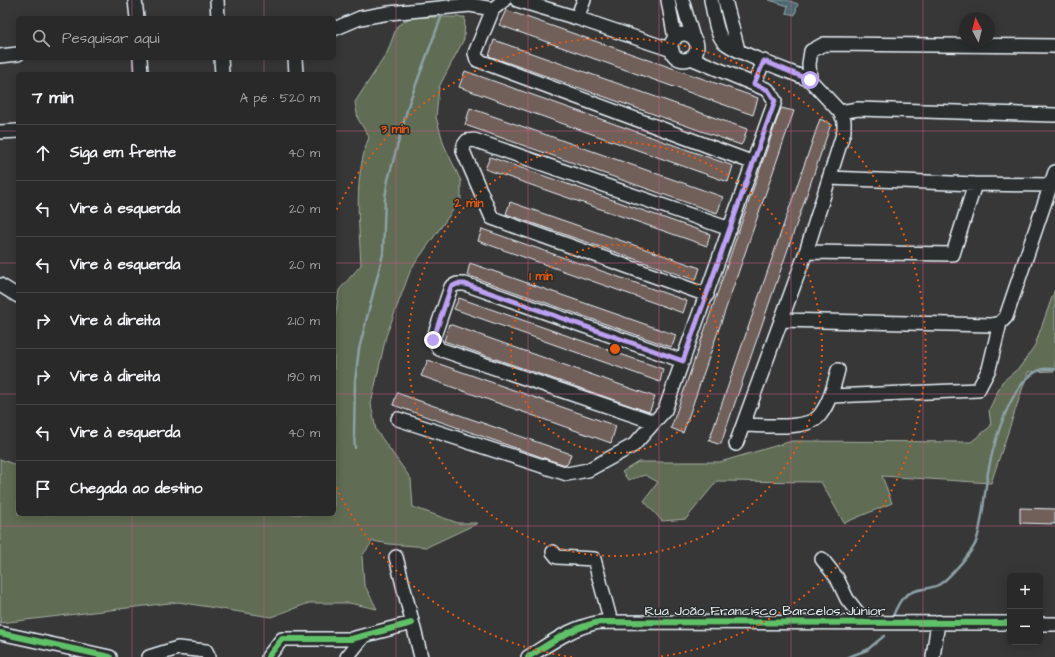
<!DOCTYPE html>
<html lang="pt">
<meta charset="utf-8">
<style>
:root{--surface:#2a2929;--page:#323131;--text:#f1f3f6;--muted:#a5a6a8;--line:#464546}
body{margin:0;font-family:"Architects Daughter",sans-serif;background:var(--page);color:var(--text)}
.controls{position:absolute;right:12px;bottom:12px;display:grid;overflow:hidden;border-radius:6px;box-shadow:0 2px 10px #0003}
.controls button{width:36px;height:36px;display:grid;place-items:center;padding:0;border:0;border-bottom:1px solid var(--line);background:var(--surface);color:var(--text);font:20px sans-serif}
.compass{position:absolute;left:959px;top:12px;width:36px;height:36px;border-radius:50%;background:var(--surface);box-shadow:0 2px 10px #0003;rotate:353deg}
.stop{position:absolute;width:12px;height:12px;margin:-9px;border:3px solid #bca0f2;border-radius:50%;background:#fff}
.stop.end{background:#bca0f2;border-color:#fff;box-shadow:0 1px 4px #0008}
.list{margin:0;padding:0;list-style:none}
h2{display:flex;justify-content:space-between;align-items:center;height:52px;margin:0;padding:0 16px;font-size:17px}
h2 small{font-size:13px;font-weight:400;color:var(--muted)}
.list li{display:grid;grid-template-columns:26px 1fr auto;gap:12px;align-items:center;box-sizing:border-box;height:56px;padding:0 16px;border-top:1px solid var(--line)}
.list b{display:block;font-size:15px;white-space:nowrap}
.list em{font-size:13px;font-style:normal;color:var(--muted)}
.icon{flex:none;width:22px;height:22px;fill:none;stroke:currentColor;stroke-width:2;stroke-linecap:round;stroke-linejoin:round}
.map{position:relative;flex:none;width:1055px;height:657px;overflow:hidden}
.search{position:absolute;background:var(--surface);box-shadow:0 2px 10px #0003;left:16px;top:16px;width:320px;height:44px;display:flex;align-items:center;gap:10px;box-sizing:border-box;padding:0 14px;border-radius:6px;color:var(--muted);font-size:15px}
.panel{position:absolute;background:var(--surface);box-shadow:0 2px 10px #0003;left:16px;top:72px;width:320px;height:444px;border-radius:6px}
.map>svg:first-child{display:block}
.green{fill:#616c52;stroke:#a4aea5}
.water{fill:#4e6b71;stroke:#8ca1a7}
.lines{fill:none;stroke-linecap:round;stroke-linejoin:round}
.stream{stroke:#8ca1a7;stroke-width:2.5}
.building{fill:#715f5a;stroke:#e8f1f8}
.minor-casing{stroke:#e8f1f8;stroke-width:16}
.minor{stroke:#2a2d2e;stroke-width:13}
.cycleway-casing{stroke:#2a2d2e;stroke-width:8}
.cycleway{stroke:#61c268;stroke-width:6}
.route{stroke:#bca0f2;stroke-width:5}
.grid{fill:none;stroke:#cd598a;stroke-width:1;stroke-opacity:0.55}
.ring{fill:none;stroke:#e8590c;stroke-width:2;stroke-dasharray:2 4}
.labels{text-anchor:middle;stroke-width:3;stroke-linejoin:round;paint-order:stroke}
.street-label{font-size:14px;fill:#e8f1f8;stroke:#2a2d2e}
.centre{fill:#e8590c;stroke:#2a2d2e;stroke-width:2}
.ring-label{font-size:12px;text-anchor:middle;font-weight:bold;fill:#e8590c;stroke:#2a2d2e;stroke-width:3;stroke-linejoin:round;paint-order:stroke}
</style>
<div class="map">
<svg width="1055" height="657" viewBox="0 0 1055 657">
<rect width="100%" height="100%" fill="#383737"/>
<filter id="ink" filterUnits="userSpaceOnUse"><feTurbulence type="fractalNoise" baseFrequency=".025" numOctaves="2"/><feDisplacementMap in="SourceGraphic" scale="8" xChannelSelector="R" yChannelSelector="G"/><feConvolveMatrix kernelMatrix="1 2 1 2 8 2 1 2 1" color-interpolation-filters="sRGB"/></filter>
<g filter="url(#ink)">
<path class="green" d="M411 17H465L464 39 439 87 436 117 444 145 461 181V199L411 269 386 336 371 404 376 430 411 479 413 507 458 523H478L427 547 389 544 373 541 362 556 364 584 377 609 349 603H309L271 617 178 602 0 623V459L13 464 18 463V514H334V326L339 290 361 265C359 222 353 179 369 137L358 119 355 102 387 53 397 26Z
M1055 289V371L1028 372 991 483 882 476 892 503 844 523 821 482 717 481 686 519 662 521 644 501 658 482 645 475 628 480 622 472 638 462H720L792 441 971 442 991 426 989 410 1002 382 1020 367 1035 345Z"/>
<path class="water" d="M769 0H787L798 4 795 15 786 13 788 6Z"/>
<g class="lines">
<path class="stream" d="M355 448 354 435 355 381 359 349 383 254 385 198 388 180 409 103 442 15
M892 618C895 611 899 601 904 597 914 588 928 590 938 585 947 581 973 551 976 542 984 518 984 491 989 467 995 439 1011 381 1040 370 1044 368 1050 369 1055 369
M848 657 867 650 884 636"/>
</g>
<path class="building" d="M506 10 758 98 753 115 499 25Z
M494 40 747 129 743 142 741 145 489 56Z
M465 71 733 166 728 182 459 87Z
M470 108 723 197 718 211 717 213 708 210 465 125Z
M781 108 794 111 683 433 671 428Z
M820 119 831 124 726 429 721 444H718L709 441Z
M490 157 710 234 707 246 485 169Z
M510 202 700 268 697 277 695 280 506 214Z
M482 229 687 301 683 313 478 241Z
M470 263 676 335 673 344 671 347 467 275Z
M459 298 663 369 660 382 454 309Z
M449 324 655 397 650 410 649 412 444 341Z
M428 360 616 426 611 443 421 376Z
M397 393 571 454 568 463 566 465 550 460 393 405Z
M1020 508 1055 509V524L1020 523Z"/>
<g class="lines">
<g class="minor-casing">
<path id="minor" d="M135 0 137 18
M217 0 218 18
M504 0 493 9 475 53 477 60 754 163
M517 0 577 18 672 50
M668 0 675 39
M682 0 693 38
M711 0C714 13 715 31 723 41 729 50 796 74 810 80
M725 0 738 50
M577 18 584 0
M334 29 360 18 389 13 470 5 493 9
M671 47a13 13 0 1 1 26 0a13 13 0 1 1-26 0Z
M0 56 18 54
M140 58 141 74
M221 58 222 74
M295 58 296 74
M754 84 764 61
M840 112 858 109 1055 115
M0 132 18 131
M829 178 975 184 1050 185
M806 252 953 254 975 184
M0 285 18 296
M707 295 492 218 463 151 464 145 467 141 474 140 730 229
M781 320 991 325 1000 323 1006 317 1055 172
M831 396 978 390 989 369 1000 323
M398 419 567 474 588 470 634 445 665 410 775 101 768 90 691 58
M654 422 439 349 433 339 451 287 457 284H465L683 361
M743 425C762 425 808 431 820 415 830 402 834 385 838 370
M736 444 806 252 844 131V121L840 112 810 80 809 64 811 51 824 44 1055 46
M553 552 557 557 594 559 611 622
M396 557 421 657
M822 559 837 578 847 599 865 622
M1040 624H1055
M0 633 110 657
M149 657 178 648 206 651 209 657
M268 657 282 639H351L412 623
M347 657 363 637
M528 657C554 641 570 628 600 622L1010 623
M933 657 938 622"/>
</g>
<use href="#minor" class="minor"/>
<g class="cycleway-casing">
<path id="cycleway" d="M0 633 110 657
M268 657 282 639H351L412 623
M528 657C554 641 570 628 600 622L1010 623"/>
</g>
<use href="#cycleway" class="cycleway"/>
</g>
</g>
<g class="lines" filter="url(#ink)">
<path class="route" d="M433 340 451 287 457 284H465L683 361 775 101 768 90 754 84 764 61 810 80"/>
</g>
<path class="grid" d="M132 0V18M264 0V18M396 0V657M528 0V657M659 0V657M791 0V657M923 0V657M132 58V74M264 58V74M0 131H18M334 131H1055M0 263H18M334 263H1055M0 394H18M334 394H1055M132 514V657M264 514V657M0 526H1055"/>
<g class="ring">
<circle cx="615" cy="349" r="104"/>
<circle cx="615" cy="349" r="207"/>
<path d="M572 657A311 311 0 0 1 334 483M334 215A311 311 0 1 1 658 657"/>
</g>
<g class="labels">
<g class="street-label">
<text x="765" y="615">Rua João Francisco Barcelos Júnior</text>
</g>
</g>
<circle cx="615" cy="349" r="6" class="centre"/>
<g class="ring-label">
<text x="395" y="133">3 min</text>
<text x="469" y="207">2 min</text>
<text x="541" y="280">1 min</text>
</g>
</svg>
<div class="controls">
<button>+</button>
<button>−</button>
</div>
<svg class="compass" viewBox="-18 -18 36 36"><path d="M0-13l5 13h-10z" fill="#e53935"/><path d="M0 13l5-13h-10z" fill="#a5a6a8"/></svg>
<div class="stop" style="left:810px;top:80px"></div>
<div class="stop end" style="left:433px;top:340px"></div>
<div class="search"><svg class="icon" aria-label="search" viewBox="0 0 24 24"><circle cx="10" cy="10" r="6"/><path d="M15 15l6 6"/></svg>Pesquisar aqui</div>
<section class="panel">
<h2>7 min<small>A pé · 520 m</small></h2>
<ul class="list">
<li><svg class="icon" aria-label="ahead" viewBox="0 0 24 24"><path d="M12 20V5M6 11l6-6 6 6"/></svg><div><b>Siga em frente</b></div><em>40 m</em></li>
<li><svg class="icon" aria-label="left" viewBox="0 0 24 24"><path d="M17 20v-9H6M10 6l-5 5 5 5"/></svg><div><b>Vire à esquerda</b></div><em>20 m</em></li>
<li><svg class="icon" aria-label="left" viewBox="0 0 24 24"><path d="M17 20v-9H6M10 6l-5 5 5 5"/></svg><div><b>Vire à esquerda</b></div><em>20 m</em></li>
<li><svg class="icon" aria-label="right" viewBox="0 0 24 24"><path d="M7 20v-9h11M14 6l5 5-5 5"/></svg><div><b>Vire à direita</b></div><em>210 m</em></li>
<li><svg class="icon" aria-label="right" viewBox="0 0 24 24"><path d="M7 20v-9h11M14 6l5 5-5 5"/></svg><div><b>Vire à direita</b></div><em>190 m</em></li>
<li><svg class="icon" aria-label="left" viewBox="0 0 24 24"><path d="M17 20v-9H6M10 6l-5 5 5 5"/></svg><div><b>Vire à esquerda</b></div><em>40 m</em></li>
<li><svg class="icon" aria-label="arrive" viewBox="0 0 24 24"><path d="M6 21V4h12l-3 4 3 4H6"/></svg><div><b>Chegada ao destino</b></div></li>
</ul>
</section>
</div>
